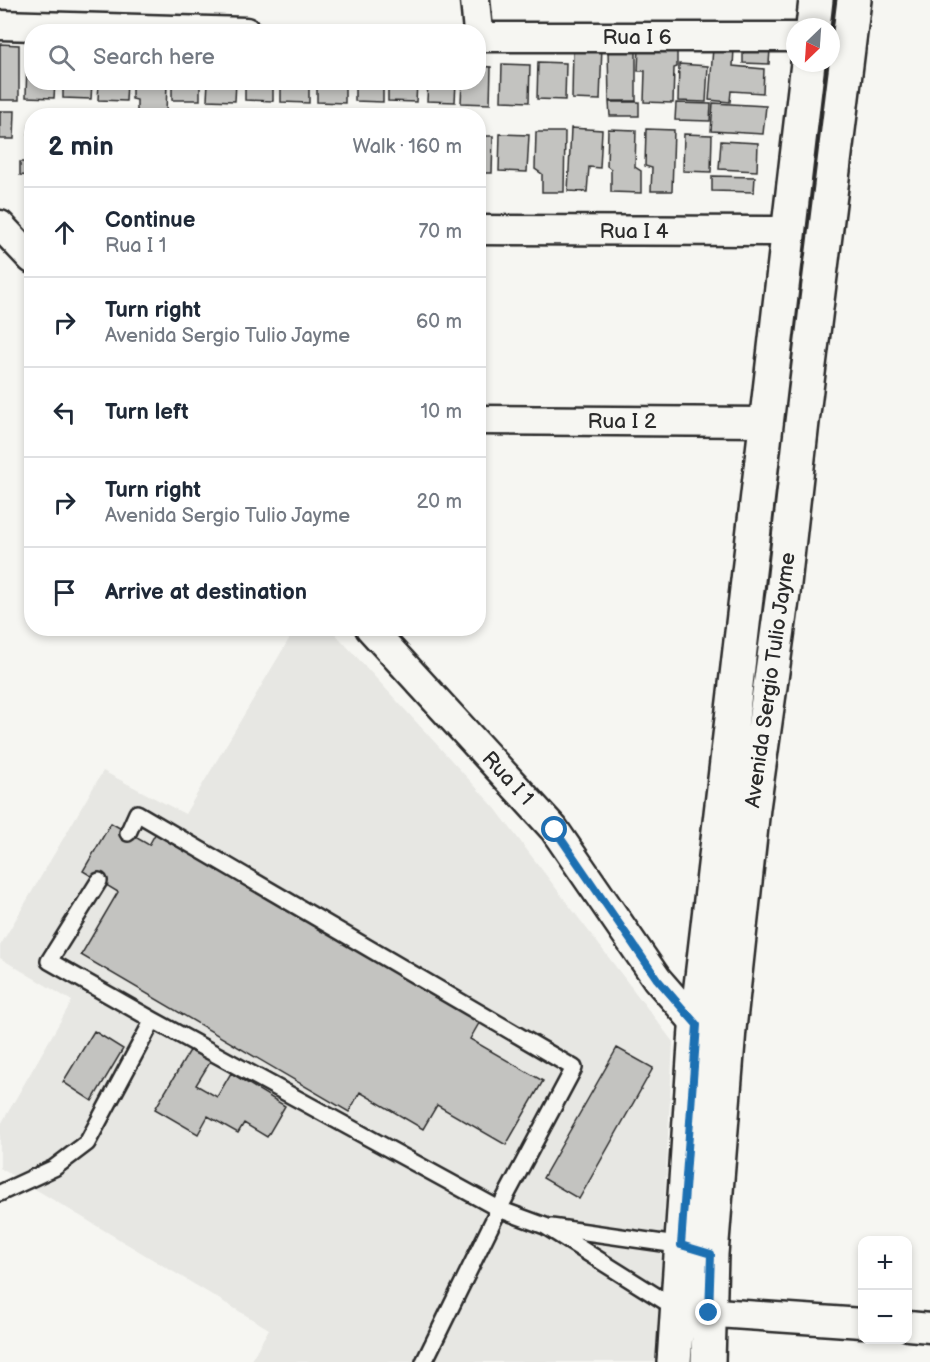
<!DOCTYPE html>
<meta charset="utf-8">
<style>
:root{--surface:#fff;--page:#f2f2f3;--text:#1f2937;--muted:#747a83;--line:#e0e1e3}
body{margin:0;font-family:"Balsamiq Sans",sans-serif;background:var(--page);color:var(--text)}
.controls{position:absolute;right:18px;bottom:18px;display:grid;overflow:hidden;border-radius:12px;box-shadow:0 3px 9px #0003}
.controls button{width:54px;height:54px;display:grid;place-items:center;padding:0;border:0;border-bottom:2px solid var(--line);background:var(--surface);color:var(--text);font:30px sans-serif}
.compass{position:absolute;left:786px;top:18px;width:54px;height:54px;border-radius:50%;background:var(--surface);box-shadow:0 3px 9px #0003;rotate:205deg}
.stop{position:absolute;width:18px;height:18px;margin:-14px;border:4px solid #1f6fb2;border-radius:50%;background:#fff}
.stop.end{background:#1f6fb2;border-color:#fff;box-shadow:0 2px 6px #0008}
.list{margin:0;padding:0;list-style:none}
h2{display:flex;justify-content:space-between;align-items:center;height:78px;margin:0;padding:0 24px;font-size:26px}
h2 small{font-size:20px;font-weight:400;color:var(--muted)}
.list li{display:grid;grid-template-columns:39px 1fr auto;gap:18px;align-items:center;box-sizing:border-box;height:90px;padding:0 24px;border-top:2px solid var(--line)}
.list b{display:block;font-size:22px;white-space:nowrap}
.list p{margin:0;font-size:20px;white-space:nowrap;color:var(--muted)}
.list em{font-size:20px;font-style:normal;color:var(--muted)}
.icon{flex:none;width:33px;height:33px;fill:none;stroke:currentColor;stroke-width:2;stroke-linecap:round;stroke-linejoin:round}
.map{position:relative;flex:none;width:930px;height:1362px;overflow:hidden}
.search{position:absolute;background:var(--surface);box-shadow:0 3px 9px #0003;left:24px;top:24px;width:462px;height:66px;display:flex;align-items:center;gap:15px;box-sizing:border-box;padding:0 21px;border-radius:24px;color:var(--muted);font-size:22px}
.panel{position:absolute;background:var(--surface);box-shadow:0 3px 9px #0003;left:24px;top:108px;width:462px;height:528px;border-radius:24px}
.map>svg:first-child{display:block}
.built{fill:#e7e7e3}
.building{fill:#c3c3c0;stroke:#2b2b2b;stroke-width:1.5}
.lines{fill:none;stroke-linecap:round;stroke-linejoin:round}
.service-casing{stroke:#2b2b2b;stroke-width:20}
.minor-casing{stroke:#2b2b2b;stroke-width:33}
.tertiary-casing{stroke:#2b2b2b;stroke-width:38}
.service{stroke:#f6f6f2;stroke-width:15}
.minor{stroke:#f6f6f2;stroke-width:28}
.tertiary{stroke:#f6f6f2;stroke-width:33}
.route{stroke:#1f6fb2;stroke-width:8}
.labels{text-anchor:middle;stroke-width:4.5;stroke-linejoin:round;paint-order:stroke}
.street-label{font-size:21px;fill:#2b2b2b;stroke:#f6f6f2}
</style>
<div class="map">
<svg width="930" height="1362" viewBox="0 0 930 1362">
<rect width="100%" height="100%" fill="#f6f6f2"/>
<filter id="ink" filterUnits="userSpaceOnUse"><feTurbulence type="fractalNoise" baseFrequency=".0167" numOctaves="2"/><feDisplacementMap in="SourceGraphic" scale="12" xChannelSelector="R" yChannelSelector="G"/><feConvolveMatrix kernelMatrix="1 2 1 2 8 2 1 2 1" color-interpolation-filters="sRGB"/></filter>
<g filter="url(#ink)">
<path class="built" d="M295 629H331L495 808 673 1042 656 1362H250L269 1329 0 1168V1126L72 1001 0 958V946L103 771 185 814Z"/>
<path class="building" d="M0 44 19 45V100H0Z
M573 45 602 46 600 100 572 99Z
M639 45 677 46V67L674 68 673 103 644 102 645 71H638Z
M608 47H636V101H609Z
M713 48 734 49 733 66 764 69 763 93 731 91 730 102 709 100Z
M743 48 770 49 769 64 743 63Z
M27 60H32V82H55L54 98 26 97Z
M538 62 566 63 565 100 537 99Z
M502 64 530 65 529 102 501 101Z
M679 64 708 66 706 102 678 101Z
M478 66 491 67 490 104 461 103 462 82H478Z
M63 82H92L91 99 63 98Z
M99 82H127L126 101 98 100Z
M132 82H167L166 114 137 113V100L132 99Z
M172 82H200V100H172Z
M208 82H236L235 101 207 100Z
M245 82H273V101L245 100Z
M281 82H309V103L281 102Z
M317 82H345V103L317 102Z
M355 82H383V102L355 101Z
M388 82H417L416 102 388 101Z
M428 82H456L455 102 427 101Z
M609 102H639V116H610Z
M676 103 711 104 710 121 675 120Z
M713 103 766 106 763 134 711 131Z
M0 111H15L14 139H0Z
M29 126H32V176L20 175V162H27Z
M571 128 602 130 600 168 589 167 587 192 568 191Z
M608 129 636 130 635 167 641 171V193L611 192V169L607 166Z
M646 129 674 130 672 191H651L652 168 645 166Z
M536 132H565L564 192H542V174L535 169Z
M500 134 529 135 527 172 499 171Z
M684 134 712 135 711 172 683 171Z
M478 136H493L492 173H478Z
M721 141 758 143 757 171 719 169Z
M712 176 755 177 754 192 712 191Z
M111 823 149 845 158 829 482 1018 470 1039 543 1081 506 1145 437 1105 423 1129 360 1092 349 1112 81 955 118 892 83 871Z
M94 1031 123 1049 92 1101 63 1082Z
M192 1047 212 1059 196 1085 217 1097 231 1073 285 1106 267 1137 244 1123 238 1133 208 1116 198 1134 155 1109Z
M617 1048 653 1068 579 1199 543 1178Z"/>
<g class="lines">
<g class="service-casing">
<path id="service" d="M128 833 137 813 574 1068 499 1209 424 1362
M99 881 49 961 153 1020 499 1209 545 1226 677 1309
M0 1193 54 1168 87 1143 153 1020
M551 1227 684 1246"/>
</g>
<g class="minor-casing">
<path id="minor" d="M475 0 478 32
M0 25 246 32
M478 37H795
M0 225 32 259
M478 230 789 231
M478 420 766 422
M370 628 554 829 657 979 697 1025
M688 1311 862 1323
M908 1326 930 1328"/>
</g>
<g class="tertiary-casing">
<path id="tertiary" d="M813 27 816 0
M674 1362 696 1029 808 63
M708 1362 711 1254 729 1029 753 808 783 593 802 422 854 0"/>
</g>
<use href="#service" class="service"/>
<use href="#minor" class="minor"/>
<use href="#tertiary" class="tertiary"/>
</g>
</g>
<g class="lines" filter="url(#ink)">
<path class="route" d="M555 830 657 979 697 1025 681 1245 711 1254 709 1313"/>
</g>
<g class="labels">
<g class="street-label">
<text x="637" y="44">Rua I 6</text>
<text x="634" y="238">Rua I 4</text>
<text x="622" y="428">Rua I 2</text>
<text transform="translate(770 680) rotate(-82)" y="7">Avenida Sergio Tulio Jayme</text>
<text transform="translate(508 778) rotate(47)" y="7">Rua I 1</text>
</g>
</g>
</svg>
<div class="controls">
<button>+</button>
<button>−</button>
</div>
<svg class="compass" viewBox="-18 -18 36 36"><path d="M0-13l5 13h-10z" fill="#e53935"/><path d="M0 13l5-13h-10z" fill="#747a83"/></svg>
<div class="stop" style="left:555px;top:830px"></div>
<div class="stop end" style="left:709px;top:1313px"></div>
<div class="search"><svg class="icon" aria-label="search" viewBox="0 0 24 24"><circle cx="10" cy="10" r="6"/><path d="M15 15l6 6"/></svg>Search here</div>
<section class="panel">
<h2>2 min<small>Walk · 160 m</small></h2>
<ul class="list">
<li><svg class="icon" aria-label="ahead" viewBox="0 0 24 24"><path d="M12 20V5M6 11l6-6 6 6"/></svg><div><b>Continue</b><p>Rua I 1</p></div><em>70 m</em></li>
<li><svg class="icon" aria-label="right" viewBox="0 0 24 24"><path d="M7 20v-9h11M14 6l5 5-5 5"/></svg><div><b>Turn right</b><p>Avenida Sergio Tulio Jayme</p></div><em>60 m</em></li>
<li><svg class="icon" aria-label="left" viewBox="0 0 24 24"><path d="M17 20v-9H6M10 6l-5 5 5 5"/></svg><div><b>Turn left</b></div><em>10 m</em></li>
<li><svg class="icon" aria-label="right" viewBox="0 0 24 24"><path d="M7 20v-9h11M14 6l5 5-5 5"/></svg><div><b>Turn right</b><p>Avenida Sergio Tulio Jayme</p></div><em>20 m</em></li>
<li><svg class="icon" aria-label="arrive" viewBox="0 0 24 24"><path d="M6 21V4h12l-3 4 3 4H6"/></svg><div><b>Arrive at destination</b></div></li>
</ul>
</section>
</div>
